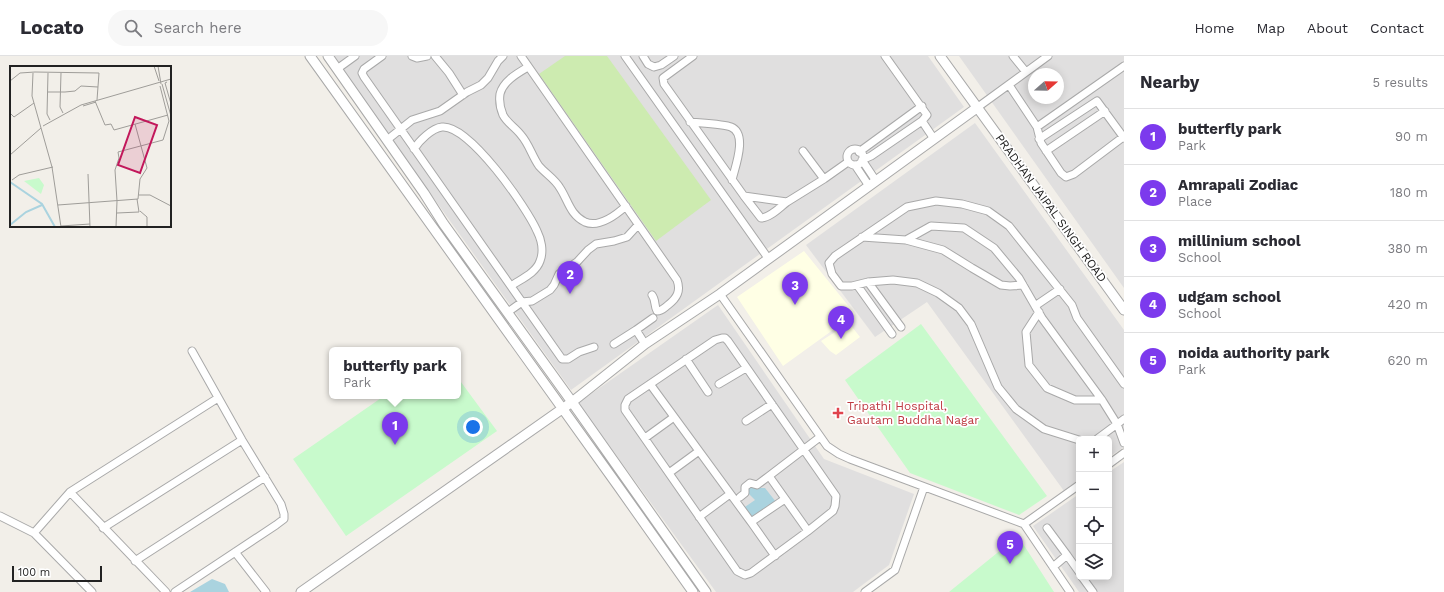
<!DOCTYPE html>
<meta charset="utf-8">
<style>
:root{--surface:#fff;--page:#f7f7f7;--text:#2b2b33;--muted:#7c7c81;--line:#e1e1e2;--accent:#7c3aed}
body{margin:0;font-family:"Work Sans",sans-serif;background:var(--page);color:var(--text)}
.controls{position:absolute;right:12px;bottom:12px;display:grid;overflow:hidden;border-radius:6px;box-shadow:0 2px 10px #0003}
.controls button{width:36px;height:36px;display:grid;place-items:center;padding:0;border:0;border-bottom:1px solid var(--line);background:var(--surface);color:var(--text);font:20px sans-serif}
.compass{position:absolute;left:1028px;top:12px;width:36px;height:36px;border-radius:50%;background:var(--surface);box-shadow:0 2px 10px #0003;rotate:70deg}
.scale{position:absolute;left:12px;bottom:10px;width:90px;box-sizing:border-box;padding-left:4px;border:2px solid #222;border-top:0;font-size:11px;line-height:14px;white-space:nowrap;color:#222;-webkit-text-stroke:3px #fff;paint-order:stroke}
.you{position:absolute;left:473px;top:371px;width:14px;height:14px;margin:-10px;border:3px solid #fff;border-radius:50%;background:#1a73e8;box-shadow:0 0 0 6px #1a73e833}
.badge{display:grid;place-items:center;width:26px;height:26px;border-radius:50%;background:var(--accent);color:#fff;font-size:13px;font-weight:700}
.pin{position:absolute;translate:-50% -33px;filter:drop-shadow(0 1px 2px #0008)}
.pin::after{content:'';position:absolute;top:21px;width:14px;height:12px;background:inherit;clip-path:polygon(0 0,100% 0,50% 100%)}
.popup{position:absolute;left:329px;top:291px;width:132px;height:52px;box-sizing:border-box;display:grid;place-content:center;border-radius:6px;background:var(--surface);filter:drop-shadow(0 1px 3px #0005);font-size:13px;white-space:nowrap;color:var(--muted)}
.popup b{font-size:15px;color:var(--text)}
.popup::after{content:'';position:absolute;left:50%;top:100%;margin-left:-8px;border:8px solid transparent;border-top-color:var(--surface)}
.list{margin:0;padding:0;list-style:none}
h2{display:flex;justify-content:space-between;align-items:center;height:52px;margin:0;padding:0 16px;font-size:17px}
h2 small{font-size:13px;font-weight:400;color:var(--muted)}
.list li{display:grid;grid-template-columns:26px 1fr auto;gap:12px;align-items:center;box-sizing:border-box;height:56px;padding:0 16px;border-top:1px solid var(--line)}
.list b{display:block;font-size:15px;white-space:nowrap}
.list p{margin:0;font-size:13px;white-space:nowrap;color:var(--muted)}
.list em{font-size:13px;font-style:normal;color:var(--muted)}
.icon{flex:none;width:22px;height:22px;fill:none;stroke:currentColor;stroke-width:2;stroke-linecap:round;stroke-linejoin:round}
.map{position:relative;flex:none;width:1124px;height:536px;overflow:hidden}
header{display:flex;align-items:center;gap:24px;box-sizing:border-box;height:56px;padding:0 20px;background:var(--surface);border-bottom:1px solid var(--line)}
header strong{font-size:19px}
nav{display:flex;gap:22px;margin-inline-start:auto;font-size:14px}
.search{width:280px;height:36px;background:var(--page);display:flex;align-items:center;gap:10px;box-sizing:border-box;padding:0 14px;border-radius:22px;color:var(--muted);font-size:15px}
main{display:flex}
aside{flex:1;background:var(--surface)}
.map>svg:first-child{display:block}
.residential{fill:#e0dfdf;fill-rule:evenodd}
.education{fill:#ffffe5}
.grass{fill:#cdebb0}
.park{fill:#c8facc}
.water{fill:#aad3df}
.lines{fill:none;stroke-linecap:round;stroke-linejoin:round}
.minor-casing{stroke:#a9a9a9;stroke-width:9}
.tertiary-casing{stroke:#a9a9a9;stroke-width:11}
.minor{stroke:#fff;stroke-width:7}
.tertiary{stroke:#fff;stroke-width:9}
.health-dot{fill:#e0444e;stroke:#fff;stroke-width:1.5}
.labels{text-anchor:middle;stroke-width:3.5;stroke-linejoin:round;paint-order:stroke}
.street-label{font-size:12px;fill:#222;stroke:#fff}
.health-label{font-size:12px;fill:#be3a42;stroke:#fff;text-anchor:start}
.inset-river{fill:none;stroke:#aad3df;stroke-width:2}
.inset-road{fill:none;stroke:#9f9d99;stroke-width:1}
.view{fill:#c2185b;fill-opacity:0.15;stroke:#c2185b;stroke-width:2}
.inset-edge{fill:none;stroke:#222;stroke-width:2}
</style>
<header>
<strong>Locato</strong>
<div class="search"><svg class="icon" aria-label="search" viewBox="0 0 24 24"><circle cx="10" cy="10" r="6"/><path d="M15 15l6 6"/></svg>Search here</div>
<nav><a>Home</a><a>Map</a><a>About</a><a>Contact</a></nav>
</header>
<main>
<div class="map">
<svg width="1124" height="536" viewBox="0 0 1124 536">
<rect width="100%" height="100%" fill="#f2efe9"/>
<path class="residential" d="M332 0H928L964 51 571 334Z
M959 0H1124V232ZM1034 18H1058V42H1034Z
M975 67 1124 274V391L1109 401V383H1079V423L1064 435 927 246 875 281 806 189Z
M718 249 824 403 914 438 889 509 853 536H716L578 347Z
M1124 406V536H1079L1033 470 1079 438V521H1109V416Z"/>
<path class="education" d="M804 195 855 258 783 310 737 241Z
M849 267 860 281 836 299 830 295 821 285Z"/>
<path class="grass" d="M565 0H607L711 144 656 185 539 18Z"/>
<path class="park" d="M921 268 1047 440 1019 459 910 417 845 324Z
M458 322 497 375 346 480 293 403 384 340H458Z
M1018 480 1054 536H949Z"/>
<path class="water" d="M748 428 758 432H765L776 446 755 464 742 453 755 444 747 436Z
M212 523 225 528 229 536H190Z"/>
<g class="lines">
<g class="minor-casing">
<path id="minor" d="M382 0 364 13 362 17 364 21 562 303H568L579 296 594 291
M412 0 417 2 427 0
M435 0 449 17 463 39
M521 0 677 224C681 235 677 242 668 249 664 252 662 255 657 255 654 250 656 244 652 239
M625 0 768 202
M643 0 648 8 654 11 661 9 674 0
M693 0 663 22 664 28 744 140 761 162C770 162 780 151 787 146L744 140
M1013 0 1026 16
M528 11C518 17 503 25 500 38 499 45 500 52 503 59 507 67 515 71 521 79 529 88 532 100 539 110 546 118 555 123 560 132 568 144 570 159 585 166 599 172 616 159 626 150
M337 13 355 0
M1009 29 1037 71 1124 10
M978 51 1048 0
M922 65 934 83
M690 66C700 67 724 68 731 71 748 78 735 111 732 124
M1037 71 1041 87 1061 117 1066 121 1074 118 1123 81
M1039 83 1097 45 1124 82
M387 84 412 64 440 55 467 36 481 29 488 22 498 5 503 0
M414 93C419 85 432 72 442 71 469 68 527 152 537 175 541 183 544 195 540 205 536 217 521 223 511 230
M847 101a8 8 0 1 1 16 0a8 8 0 1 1-16 0Z
M803 95 824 123
M1046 95 1105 55
M859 96 922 50
M855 109 869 130
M876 125 862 104 871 100 922 65 927 59 885 0
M787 146 824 123 848 106
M862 181 906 184 931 170 964 172 994 192 1019 222 1042 262 1102 344 1117 368 1124 387
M906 184 943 194 972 212 1001 229 1010 230 1023 229
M868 226 901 271
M857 229 892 278
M720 238 827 390 839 398 850 403 1024 468 1070 536
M1035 250 1060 233
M508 256 522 246 532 245 550 234 554 229 559 218 577 206 588 194 596 188 614 185 627 181 638 169
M1039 256 1026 276 1029 309 1047 332 1075 344H1102
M722 282H725L728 285 836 440 835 450 833 455 808 475 751 517 745 519 737 515 625 354V349L628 343 715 284Z
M614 288 636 274
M645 288 636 274 653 262
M686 303 708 336
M650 328 751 466
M719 328 746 312
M746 365 772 348
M645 382 674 361
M1097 383 1124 363
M1079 384 1044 373 1016 353 998 331 971 268 959 252 938 237 917 227 893 224 868 226 852 230H841L832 218 829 207 835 200 907 151 936 145 962 148 988 155 1009 170 1072 249 1077 262 1124 328
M1109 408 1124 397
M669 417 699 395
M70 436 166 536
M740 441 745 437V431L750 427 757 429 769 420
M0 460 34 477 70 436 218 342
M699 461 730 438
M1024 468 1079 429
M103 472 242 384
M1047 472 1067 499
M808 475 769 420 820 381
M34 477 92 536
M235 496 266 536
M775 500 751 466 785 443
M135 505 265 421
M1053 511 1067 499 1079 516
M1082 521 1093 536
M175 536 276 469 284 463V458L281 448 242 384 192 295
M865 536 895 514 924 431"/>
</g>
<g class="tertiary-casing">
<path id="tertiary" d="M310 0 618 430 693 536
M328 0 424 137 443 167 572 346 706 536
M940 0 1124 254
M301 536 572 346 645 288 720 238 978 51"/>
</g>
<use href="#minor" class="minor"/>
<use href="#tertiary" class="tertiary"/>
</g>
<path class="health-dot" d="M836 351h4v4h4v4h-4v4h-4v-4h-4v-4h4z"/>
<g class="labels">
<g class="street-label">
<text transform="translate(1051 152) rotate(54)" y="4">PRADHAN JAIPAL SINGH ROAD</text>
</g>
<g class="health-label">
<text x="847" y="354">Tripathi Hospital,<tspan x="847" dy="14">Gautam Buddha Nagar</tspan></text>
</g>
</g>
<g transform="translate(10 10)">
<rect width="161" height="161" fill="#f2efe9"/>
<path d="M29 112 34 119 31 128 14 115Z" fill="#c8facc"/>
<path class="inset-river" d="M0 116 32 138 45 161M0 159 16 146 32 139"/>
<path class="inset-road" d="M144 0 149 15M148 0 151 18M25 6 89 7 87 34M23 7 22 30 42 101 51 161M38 7 37 48 40 54M51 7 50 41 53 47M0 15 10 7 25 6M157 16 155 17 161 38M152 18 161 50M150 20 159 55 153 74M38 26H55L65 25 71 20 88 21M85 35 95 59 101 58 104 64 158 49M73 40 86 36M0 47 4 51 24 37M33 60 71 39 161 13M0 89 31 62M78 108 80 161M2 114 9 109 43 101M129 129H140L161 140M48 139 128 133 130 113 137 102 125 58M130 145 137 151V161M107 147 129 146 127 133M51 160 80 158M106 161 107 135 105 104 109 92 108 86 153 74"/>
<path class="view" d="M125 51 147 59 130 107 108 99Z"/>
<rect width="161" height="161" class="inset-edge"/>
</g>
</svg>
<div class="controls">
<button>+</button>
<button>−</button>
<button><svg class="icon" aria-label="locate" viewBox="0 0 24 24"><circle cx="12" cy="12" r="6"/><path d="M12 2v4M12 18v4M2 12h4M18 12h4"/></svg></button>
<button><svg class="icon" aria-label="layers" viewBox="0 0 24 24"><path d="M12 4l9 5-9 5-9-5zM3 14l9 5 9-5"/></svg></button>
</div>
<svg class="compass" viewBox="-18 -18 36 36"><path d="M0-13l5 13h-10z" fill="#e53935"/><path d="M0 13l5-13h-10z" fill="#7c7c81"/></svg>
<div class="scale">100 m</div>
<div class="you"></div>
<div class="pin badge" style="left:395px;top:389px">1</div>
<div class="popup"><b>butterfly park</b>Park</div>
<div class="pin badge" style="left:570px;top:238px">2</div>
<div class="pin badge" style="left:795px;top:249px">3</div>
<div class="pin badge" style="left:841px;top:283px">4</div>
<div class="pin badge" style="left:1010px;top:508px">5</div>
</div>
<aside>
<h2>Nearby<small>5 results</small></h2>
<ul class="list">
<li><span class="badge">1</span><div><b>butterfly park</b><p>Park</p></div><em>90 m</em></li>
<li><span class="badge">2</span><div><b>Amrapali Zodiac</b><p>Place</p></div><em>180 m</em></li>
<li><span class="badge">3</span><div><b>millinium school</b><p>School</p></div><em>380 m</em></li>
<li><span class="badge">4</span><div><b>udgam school</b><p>School</p></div><em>420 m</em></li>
<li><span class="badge">5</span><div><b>noida authority park</b><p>Park</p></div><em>620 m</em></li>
</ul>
</aside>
</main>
